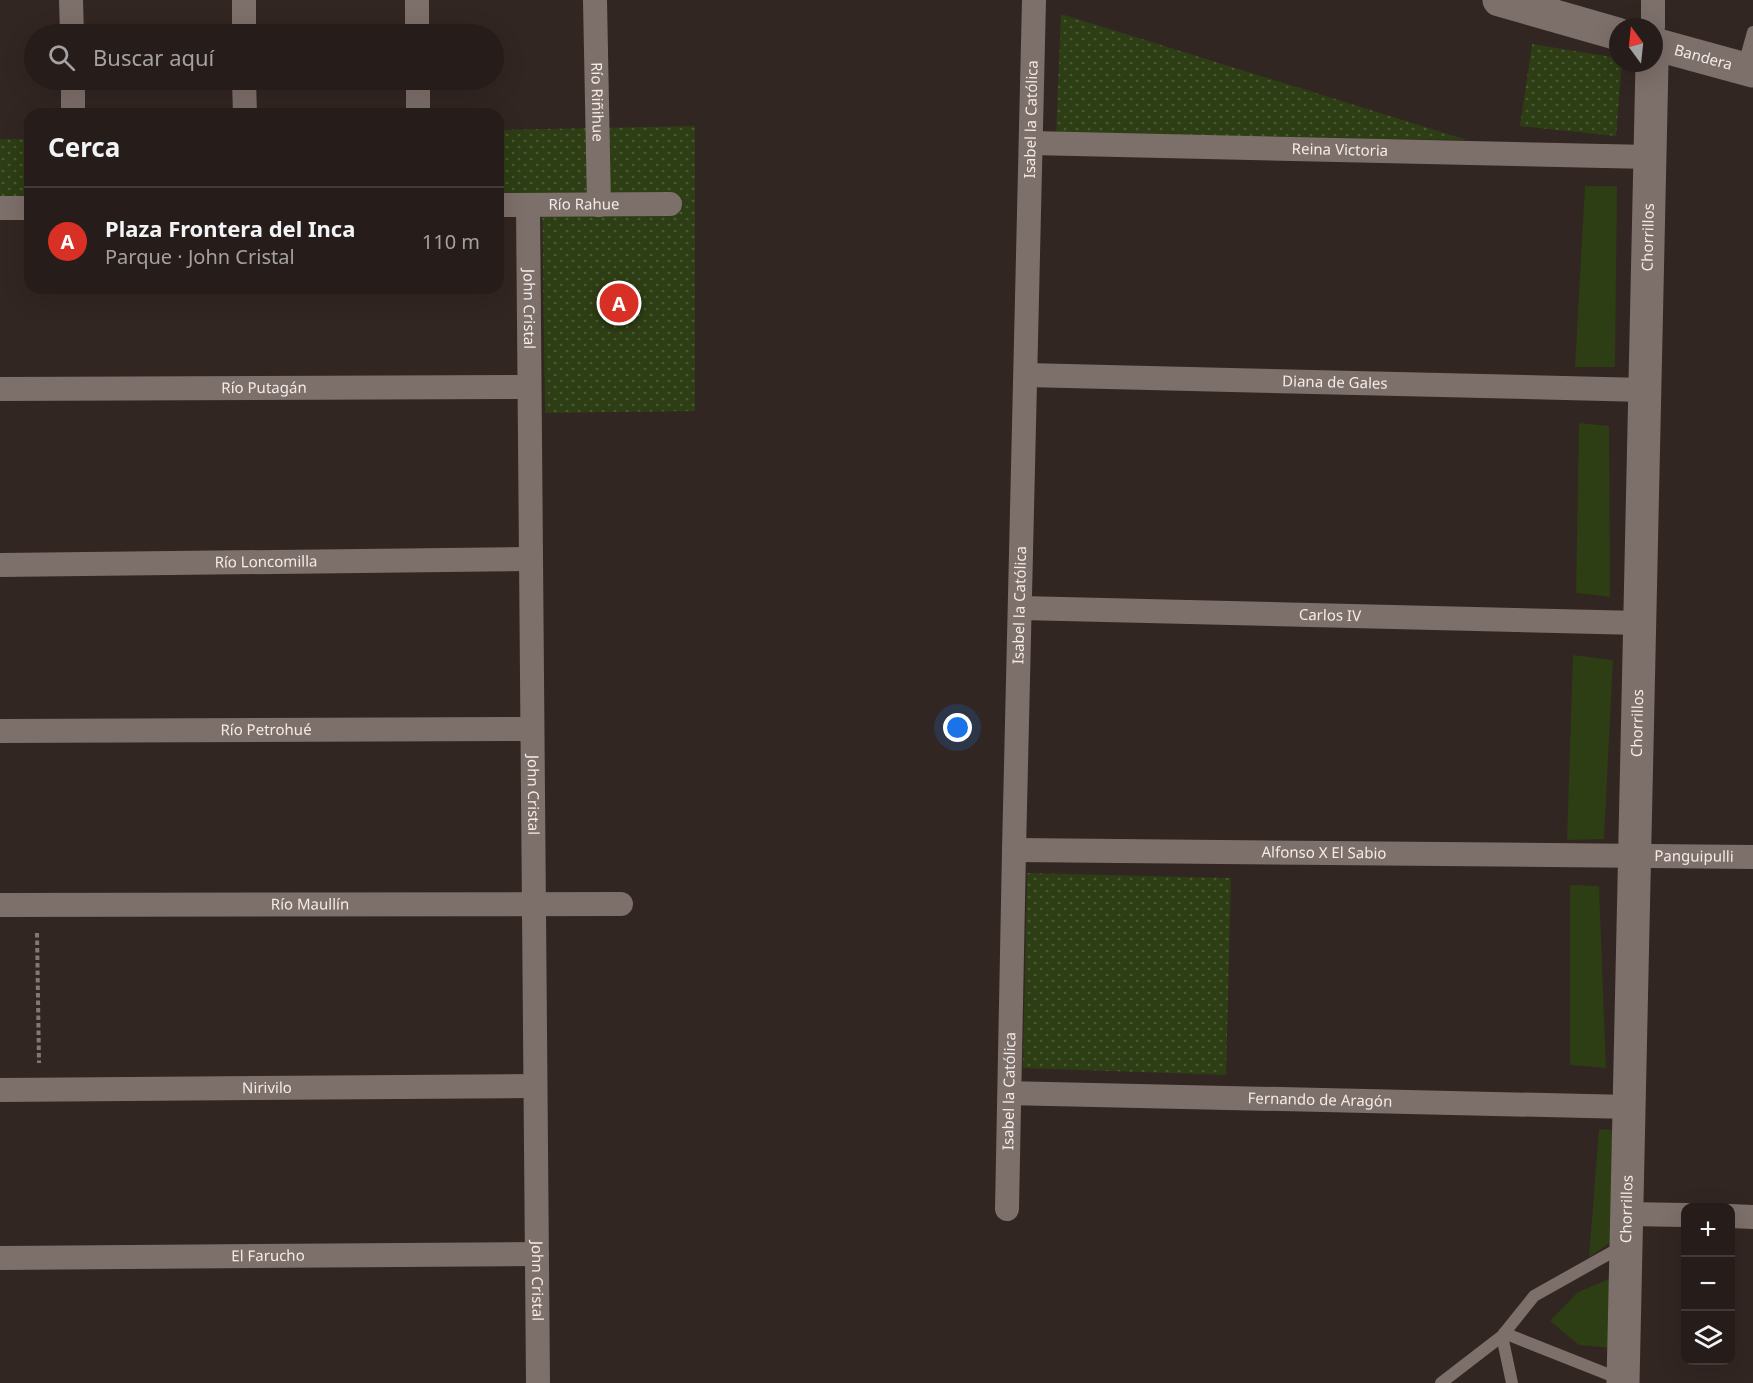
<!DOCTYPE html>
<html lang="es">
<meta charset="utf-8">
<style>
:root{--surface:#261c1a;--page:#2e2523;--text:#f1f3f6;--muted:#a4a1a2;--line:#423a39;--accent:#d93025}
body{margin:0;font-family:"Noto Sans",sans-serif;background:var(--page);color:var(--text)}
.controls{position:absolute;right:18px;bottom:18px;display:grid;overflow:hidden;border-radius:12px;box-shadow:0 6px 24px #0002}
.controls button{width:54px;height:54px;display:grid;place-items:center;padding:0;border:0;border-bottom:2px solid var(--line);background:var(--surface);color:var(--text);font:30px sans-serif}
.compass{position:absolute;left:1609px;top:18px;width:54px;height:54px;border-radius:50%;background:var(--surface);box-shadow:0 6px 24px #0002;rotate:345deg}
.you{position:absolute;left:958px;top:728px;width:21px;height:21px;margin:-15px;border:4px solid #fff;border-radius:50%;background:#1a73e8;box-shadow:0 0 0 9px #1a73e833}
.badge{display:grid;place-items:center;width:39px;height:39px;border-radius:50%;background:var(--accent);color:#fff;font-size:20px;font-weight:700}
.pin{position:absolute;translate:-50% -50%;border:3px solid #fff;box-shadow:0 2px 6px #0006}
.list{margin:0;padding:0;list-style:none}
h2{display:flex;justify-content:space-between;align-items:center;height:78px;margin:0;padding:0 24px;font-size:26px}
h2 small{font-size:20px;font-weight:400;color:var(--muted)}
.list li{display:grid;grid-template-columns:39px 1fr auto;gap:18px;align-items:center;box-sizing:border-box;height:108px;padding:0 24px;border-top:2px solid var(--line)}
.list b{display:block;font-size:22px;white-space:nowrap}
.list p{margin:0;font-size:20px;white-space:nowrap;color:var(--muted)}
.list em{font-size:20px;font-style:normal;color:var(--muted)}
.icon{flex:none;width:33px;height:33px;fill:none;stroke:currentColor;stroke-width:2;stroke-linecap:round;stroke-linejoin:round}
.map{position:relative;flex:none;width:1753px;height:1383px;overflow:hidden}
.search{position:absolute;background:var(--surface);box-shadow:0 6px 24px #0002;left:24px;top:24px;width:480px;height:66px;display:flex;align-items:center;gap:15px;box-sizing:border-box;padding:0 21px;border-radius:33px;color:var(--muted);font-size:22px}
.panel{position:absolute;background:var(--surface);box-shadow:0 6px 24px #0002;left:24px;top:108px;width:480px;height:186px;border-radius:18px}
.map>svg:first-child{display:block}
.green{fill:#2d3d14}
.park{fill:url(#park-dots)}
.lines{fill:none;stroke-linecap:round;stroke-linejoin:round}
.path{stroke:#837875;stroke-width:4;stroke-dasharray:4.5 3;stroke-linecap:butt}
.lane{stroke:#7d6f6a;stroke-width:12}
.street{stroke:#7d6f6a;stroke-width:24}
.secondary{stroke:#7d6f6a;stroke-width:33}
.labels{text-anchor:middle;stroke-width:5;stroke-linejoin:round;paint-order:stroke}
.street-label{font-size:15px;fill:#f3ebe8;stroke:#16110f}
</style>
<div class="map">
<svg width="1753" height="1383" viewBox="0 0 1753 1383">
<defs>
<pattern id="park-dots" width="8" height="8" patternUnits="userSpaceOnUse" patternTransform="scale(1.5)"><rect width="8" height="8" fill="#2d3d14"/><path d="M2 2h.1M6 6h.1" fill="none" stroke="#4c5936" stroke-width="1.8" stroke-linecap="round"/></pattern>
</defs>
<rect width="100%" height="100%" fill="#322622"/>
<path class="green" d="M1585 186H1617L1615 367H1575Z
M1579 423 1609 426 1610 597 1576 593Z
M1573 655 1613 660 1604 839 1567 840Z
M1570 885 1599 886 1606 1068 1570 1065Z
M1599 1129 1621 1131 1620 1236 1589 1257Z
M1614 1277 1612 1348 1579 1345 1550 1321 1578 1292Z"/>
<path class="park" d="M1061 14 1467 140 1056 136Z
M1532 44 1618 58V63H1622L1616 136 1520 126Z
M695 126V411L545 413 542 196H498V130Z
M0 139H30V198H0Z
M1027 873 1231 878 1226 1075 1023 1068Z"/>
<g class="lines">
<path class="path" d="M37 933 39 1063"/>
<path class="lane" d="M1743 68 1753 32
M1504 1333 1620 1379
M1502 1336 1512 1383
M1441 1383 1502 1336 1534 1296 1623 1246"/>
<g class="street">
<path d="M71 0 72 34"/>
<path d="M244 0V34"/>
<path d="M417 0V34"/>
<path id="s1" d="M595 0 599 205"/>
<path d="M1653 27V0"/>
<path d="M73 80V114"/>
<path d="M244 80 245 114"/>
<path d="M418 80V114"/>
<path id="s2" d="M1031 143 1650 157"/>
<path id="s3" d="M498 205 670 204"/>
<path id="s4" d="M528 205 538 1383"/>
<path d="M0 208H30"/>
<path id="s5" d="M1026 375 1645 390"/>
<path id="s6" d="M0 389 529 387"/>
<path id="s7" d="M0 565 531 559"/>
<path id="s8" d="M1021 608 1640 623"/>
<path id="s9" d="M0 731 532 729"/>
<path id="s10" d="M1014 850 1753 857"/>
<path id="s11" d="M0 905 621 904"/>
<path id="s12" d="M0 1090 535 1086"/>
<path id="s13" d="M1010 1093 1630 1107"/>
<path id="s14" d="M1007 1209 1014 850 1034 0"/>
<path d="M1627 1214 1686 1215"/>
<path d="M1730 1216 1753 1217"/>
<path id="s15" d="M0 1258 537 1254"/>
</g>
<g class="secondary">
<path d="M1499 0 1618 34"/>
<path id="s16" d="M1654 44 1753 71"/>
<path id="s17" d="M1623 1383 1652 63"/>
</g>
</g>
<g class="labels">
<g class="street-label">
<text dy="5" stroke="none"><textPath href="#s16" startOffset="51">Bandera</textPath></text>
<text dy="5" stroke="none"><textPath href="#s1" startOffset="102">Río Riñihue</textPath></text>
<text dy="5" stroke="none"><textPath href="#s14" startOffset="1090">Isabel la Católica</textPath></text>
<text dy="5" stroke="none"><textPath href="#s2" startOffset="309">Reina Victoria</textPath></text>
<text dy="5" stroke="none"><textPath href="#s3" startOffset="86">Río Rahue</textPath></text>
<text dy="5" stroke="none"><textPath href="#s17" startOffset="1146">Chorrillos</textPath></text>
<text dy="5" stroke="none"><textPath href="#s4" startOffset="104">John Cristal</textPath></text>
<text dy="5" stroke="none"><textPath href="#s5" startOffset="309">Diana de Gales</textPath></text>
<text dy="5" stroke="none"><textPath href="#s6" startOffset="264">Río Putagán</textPath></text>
<text dy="5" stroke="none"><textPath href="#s7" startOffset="266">Río Loncomilla</textPath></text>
<text dy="5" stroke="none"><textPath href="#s14" startOffset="604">Isabel la Católica</textPath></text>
<text dy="5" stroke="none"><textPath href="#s8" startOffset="309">Carlos IV</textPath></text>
<text dy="5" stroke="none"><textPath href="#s17" startOffset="660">Chorrillos</textPath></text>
<text dy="5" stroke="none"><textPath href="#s9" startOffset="266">Río Petrohué</textPath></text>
<text dy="5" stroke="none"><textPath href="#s4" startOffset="590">John Cristal</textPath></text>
<text dy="5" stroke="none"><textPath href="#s10" startOffset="310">Alfonso X El Sabio</textPath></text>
<text dy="5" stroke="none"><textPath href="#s10" startOffset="680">Panguipulli</textPath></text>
<text dy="5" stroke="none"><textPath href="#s11" startOffset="310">Río Maullín</textPath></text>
<text dy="5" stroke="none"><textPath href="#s12" startOffset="267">Nirivilo</textPath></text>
<text dy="5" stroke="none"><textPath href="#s14" startOffset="118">Isabel la Católica</textPath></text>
<text dy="5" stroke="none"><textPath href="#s13" startOffset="310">Fernando de Aragón</textPath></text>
<text dy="5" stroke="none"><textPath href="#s17" startOffset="174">Chorrillos</textPath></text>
<text dy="5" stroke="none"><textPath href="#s15" startOffset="268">El Farucho</textPath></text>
<text dy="5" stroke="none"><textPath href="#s4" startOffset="1076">John Cristal</textPath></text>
</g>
</g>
</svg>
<div class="controls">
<button>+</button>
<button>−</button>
<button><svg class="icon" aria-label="layers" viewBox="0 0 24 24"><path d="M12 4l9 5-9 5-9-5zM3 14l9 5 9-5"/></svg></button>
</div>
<svg class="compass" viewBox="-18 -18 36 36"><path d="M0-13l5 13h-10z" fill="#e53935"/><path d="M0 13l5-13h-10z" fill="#a4a1a2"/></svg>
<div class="you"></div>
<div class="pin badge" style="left:619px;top:303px">A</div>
<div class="search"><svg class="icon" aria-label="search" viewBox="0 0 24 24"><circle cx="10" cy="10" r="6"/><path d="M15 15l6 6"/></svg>Buscar aquí</div>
<section class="panel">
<h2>Cerca<small></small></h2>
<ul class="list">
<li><span class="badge">A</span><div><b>Plaza Frontera del Inca</b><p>Parque · John Cristal</p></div><em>110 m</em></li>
</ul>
</section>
</div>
